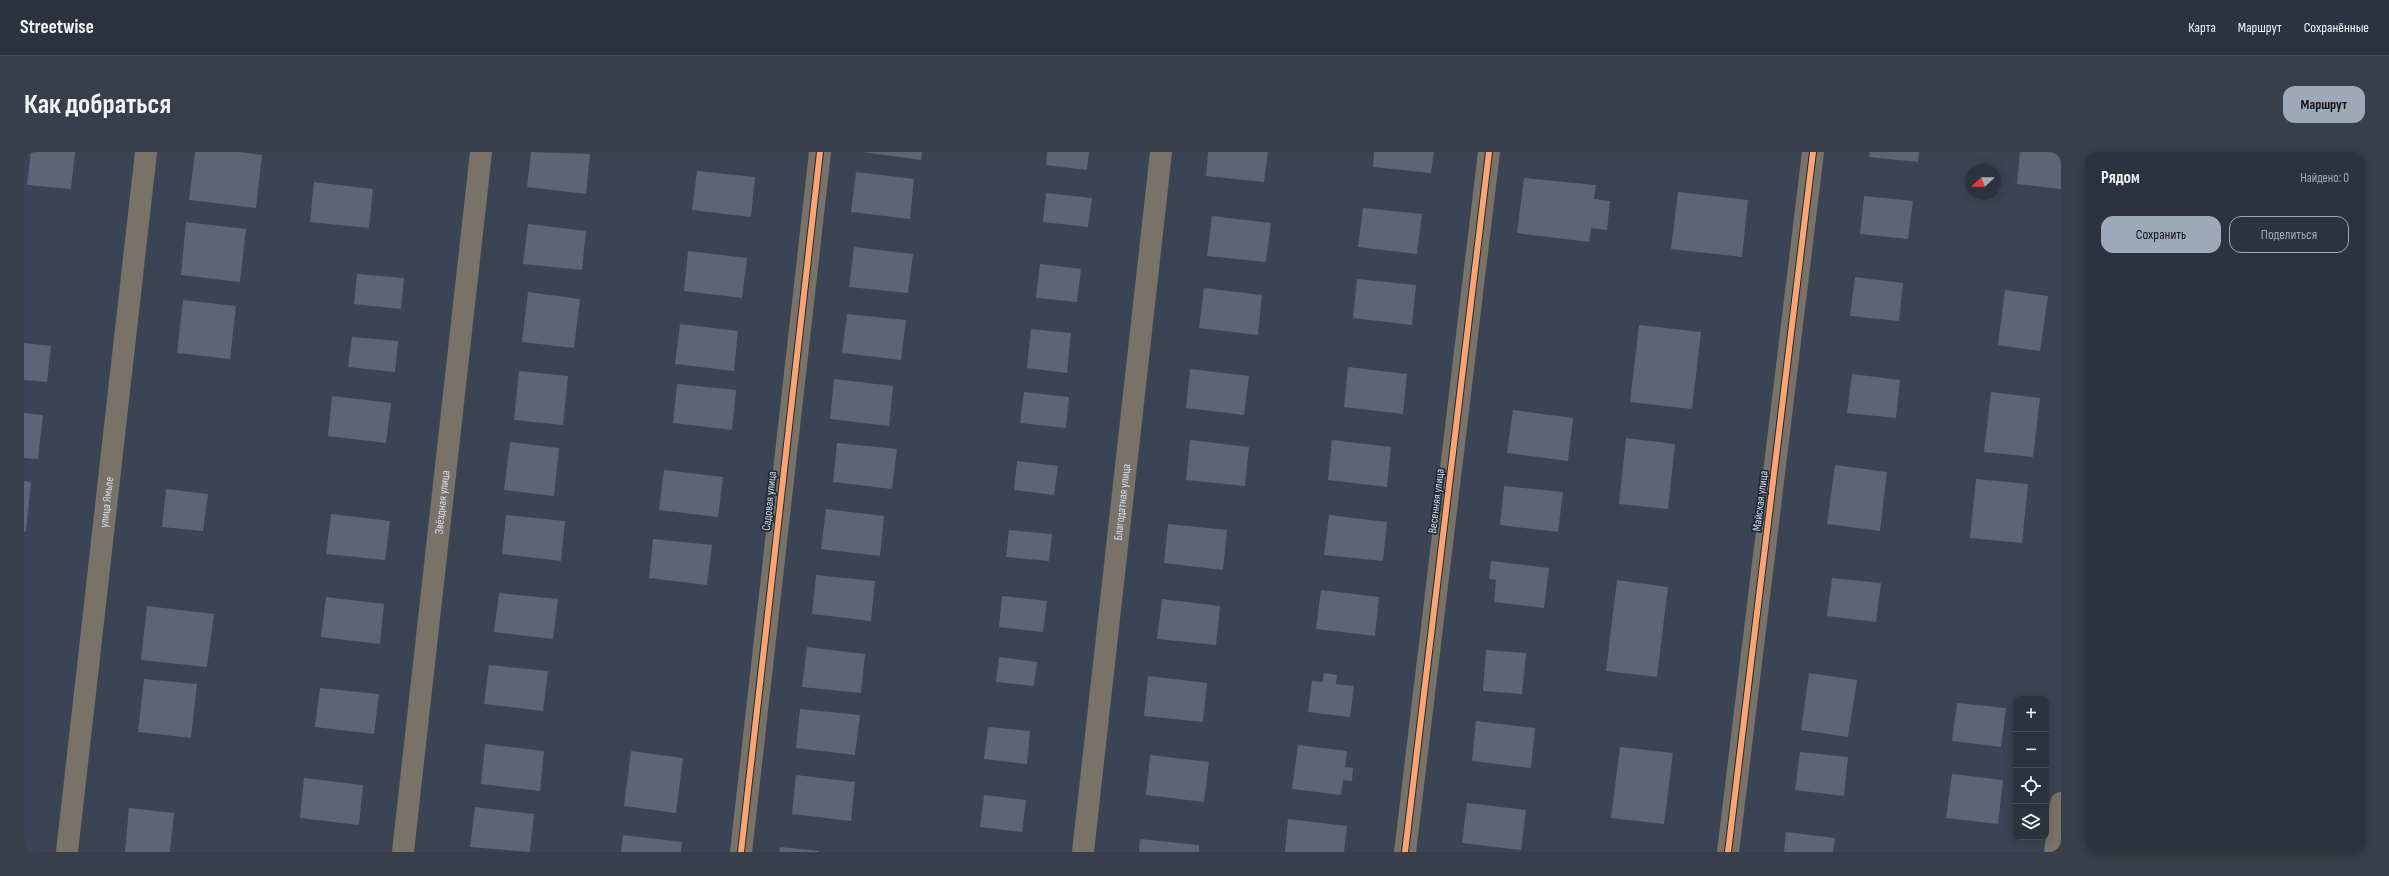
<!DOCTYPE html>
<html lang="ru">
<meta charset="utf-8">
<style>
:root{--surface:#2c333f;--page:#383f4a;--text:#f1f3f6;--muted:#a6aab0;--line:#484e59;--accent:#9da9b9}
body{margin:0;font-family:"Sofia Sans Condensed",sans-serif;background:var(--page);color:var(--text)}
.controls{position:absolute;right:12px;bottom:12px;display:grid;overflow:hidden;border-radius:8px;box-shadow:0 2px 10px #0003}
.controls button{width:36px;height:36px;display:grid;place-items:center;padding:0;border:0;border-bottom:1px solid var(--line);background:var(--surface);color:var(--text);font:20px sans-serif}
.compass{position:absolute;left:1941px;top:12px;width:36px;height:36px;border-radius:50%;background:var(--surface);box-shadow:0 2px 10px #0003;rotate:248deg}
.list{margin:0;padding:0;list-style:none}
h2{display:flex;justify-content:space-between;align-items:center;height:52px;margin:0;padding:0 16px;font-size:17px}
h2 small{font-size:13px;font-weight:400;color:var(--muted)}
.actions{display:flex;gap:8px;padding:12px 16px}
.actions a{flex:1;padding:9px 0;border:1px solid var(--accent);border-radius:12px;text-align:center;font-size:14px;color:var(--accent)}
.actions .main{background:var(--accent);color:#111}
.icon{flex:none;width:22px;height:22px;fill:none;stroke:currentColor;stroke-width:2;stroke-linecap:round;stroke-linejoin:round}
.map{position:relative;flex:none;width:2037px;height:700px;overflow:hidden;border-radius:12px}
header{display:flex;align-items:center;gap:24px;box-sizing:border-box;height:56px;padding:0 20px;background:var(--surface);border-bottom:1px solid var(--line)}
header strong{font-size:19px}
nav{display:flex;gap:22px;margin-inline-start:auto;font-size:14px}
.intro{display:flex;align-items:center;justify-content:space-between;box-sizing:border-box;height:96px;padding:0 24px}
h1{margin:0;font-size:28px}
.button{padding:10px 18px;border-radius:12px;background:var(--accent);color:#111;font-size:14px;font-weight:700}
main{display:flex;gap:24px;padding:0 24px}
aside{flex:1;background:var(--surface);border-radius:12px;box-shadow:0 2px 10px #0003}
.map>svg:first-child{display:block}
.building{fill:#5e6375}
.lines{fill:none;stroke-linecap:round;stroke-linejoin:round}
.minor{stroke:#787268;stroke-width:22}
.cycleway-casing{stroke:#202935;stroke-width:8}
.cycleway{stroke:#fda474;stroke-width:6}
.labels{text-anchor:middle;stroke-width:3.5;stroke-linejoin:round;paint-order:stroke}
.street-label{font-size:12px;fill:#d3dff0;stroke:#202935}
</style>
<header>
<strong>Streetwise</strong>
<nav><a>Карта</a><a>Маршрут</a><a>Сохранённые</a></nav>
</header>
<div class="intro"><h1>Как добраться</h1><a class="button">Маршрут</a></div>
<main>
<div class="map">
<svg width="2037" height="700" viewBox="0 0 2037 700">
<rect width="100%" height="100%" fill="#3a4454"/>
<path class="building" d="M7 0H51L47 37 3 33Z
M171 0H215L238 3 232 56 165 48Z
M507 0 566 2 562 42 503 35Z
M839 0H898L897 8Z
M1023 0H1065L1063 18 1022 13Z
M1184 0H1244L1240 30 1182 24Z
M1350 0H1410L1407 21 1349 15Z
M1846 0H1895L1894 10 1845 5Z
M1996 0H2037V37L1993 32Z
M673 19 731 25 727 65 668 58Z
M832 20 890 27 886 67 827 60Z
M1500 26 1572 33 1570 47 1586 49 1583 78 1567 76 1565 90 1493 81Z
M290 30 349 37 345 76 286 70Z
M1654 40 1724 48 1718 105 1647 97Z
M1022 41 1068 46 1064 75 1019 70Z
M1840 44 1889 49 1884 87 1836 82Z
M1339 56 1398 62 1393 102 1334 95Z
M1188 64 1247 71 1242 110 1183 104Z
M162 70 222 77 216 130 157 123Z
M504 72 562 79 558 118 499 112Z
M830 95 889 102 884 141 825 135Z
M664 99 723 106 718 146 660 139Z
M1016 112 1057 117 1053 150 1012 146Z
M333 122 380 126 377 157 330 152Z
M1831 125 1879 131 1875 169 1826 164Z
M1333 127 1392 133 1388 173 1329 166Z
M1180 136 1238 143 1234 183 1175 176Z
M1981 138 2024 144 2016 199 1974 193Z
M504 140 556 147 550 196 498 190Z
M159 148 212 154 206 207 153 201Z
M823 162 882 168 877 208 818 201Z
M656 172 714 179 710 219 651 212Z
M1615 173 1677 180 1668 257 1606 250Z
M1007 177 1047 181 1043 221 1003 216Z
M328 185 374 189 371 220 324 215Z
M0 191 27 194 23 230 0 228Z
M1324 215 1383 222 1379 262 1320 255Z
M1166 217 1225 224 1220 263 1162 256Z
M495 219 544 224 539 273 490 268Z
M1828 222 1876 228 1872 266 1823 261Z
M810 227 869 234 865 274 806 267Z
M653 232 712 238 708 278 649 271Z
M1000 240 1045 245 1042 276 996 271Z
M1967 240 2016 246 2009 305 1960 300Z
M308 244 367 251 362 291 304 284Z
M1489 258 1549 266 1544 309 1483 301Z
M0 261 19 263 14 307 0 306Z
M1602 286 1651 292 1644 357 1595 352Z
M1166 288 1225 295 1221 334 1162 328Z
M1308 288 1367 295 1363 335 1304 328Z
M486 290 535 296 530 344 480 338Z
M813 291 873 297 868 337 809 330Z
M993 309 1034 314 1030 343 990 338Z
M1811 313 1863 320 1856 379 1803 372Z
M640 318 699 325 694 365 635 358Z
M1952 327 2004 332 1998 391 1946 386Z
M0 329 7 330 2 380 0 379Z
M1480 334 1539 340 1534 380 1476 373Z
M142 337 184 342 179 379 138 375Z
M802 357 860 364 856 404 797 397Z
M307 362 366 369 361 408 302 402Z
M482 363 541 369 537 409 478 402Z
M1305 363 1363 370 1359 409 1300 403Z
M1144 372 1203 378 1199 418 1140 411Z
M985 378 1028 382 1025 409 982 405Z
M629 387 688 393 683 433 625 426Z
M1467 409 1525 416 1520 456 1470 450 1472 428 1465 427Z
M792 423 851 429 847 469 788 462Z
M1808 426 1857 431 1852 470 1803 464Z
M1593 428 1644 435 1633 525 1582 519Z
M1297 438 1355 445 1351 484 1292 477Z
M475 441 534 447 529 487 470 480Z
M978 444 1023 449 1019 480 975 475Z
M302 445 360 452 356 492 297 485Z
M1138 447 1196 454 1192 493 1133 487Z
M123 454 190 462 183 515 117 508Z
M783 495 841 502 837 541 778 535Z
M1462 498 1502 501 1498 542 1459 539Z
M975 505 1013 510 1010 534 972 530Z
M465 513 524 519 519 559 460 552Z
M1300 521 1313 523 1312 532 1330 534 1326 565 1284 560 1288 529 1299 530Z
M1785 521 1833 528 1824 585 1777 578Z
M1124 524 1183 531 1179 570 1120 564Z
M120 527 173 532 167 586 114 580Z
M296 536 355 542 350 582 291 575Z
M1933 551 1982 556 1977 595 1928 589Z
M776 557 836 563 831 603 772 596Z
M1452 569 1511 576 1507 616 1448 609Z
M964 575 1006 579 1003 612 960 607Z
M461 592 520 599 516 639 457 632Z
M1274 593 1323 599 1321 615 1329 616 1328 629 1319 628 1317 643 1268 637Z
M1596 595 1649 601 1640 672 1587 666Z
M607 599 659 606 652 661 600 654Z
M1776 600 1824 605 1820 644 1771 638Z
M1126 603 1185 610 1180 650 1122 643Z
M1928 622 1979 628 1974 672 1922 666Z
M772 623 831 630 827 669 768 662Z
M280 626 339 633 335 673 276 666Z
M960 643 1002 648 998 680 956 675Z
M1443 651 1502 658 1497 698 1438 691Z
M451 655 510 662 506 700 446 695Z
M105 656 150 661 146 700H101Z
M1264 667 1323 674 1320 700H1261Z
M1762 680 1811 686 1809 700H1760Z
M599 683 658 690 657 700H597Z
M1116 687 1175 693V700H1115Z
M756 695 795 699V700H755Z"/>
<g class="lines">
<g class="minor">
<path id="s1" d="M43 700 122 0"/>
<path id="s2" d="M379 700 457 0"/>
<path d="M717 700 796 0"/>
<path id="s3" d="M1059 700 1137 0"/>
<path d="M1381 700 1465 0"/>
<path d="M1704 700 1789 0"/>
<path d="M2031 700 2037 651"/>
</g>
<g class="cycleway-casing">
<path id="cycleway" d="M717 700 796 0
M1381 700 1465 0
M1704 700 1789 0"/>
</g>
<use href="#cycleway" class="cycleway"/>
</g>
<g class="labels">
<g class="street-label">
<text transform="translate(745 349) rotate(-84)" y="4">Садовая улица</text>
<text transform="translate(1412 349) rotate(-83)" y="4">Весенняя улица</text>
<text transform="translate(1736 349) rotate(-83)" y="4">Майская улица</text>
<text dy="4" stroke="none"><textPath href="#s1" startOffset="352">улица Ямьле</textPath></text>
<text dy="4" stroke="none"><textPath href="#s2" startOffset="352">Звёздная улица</textPath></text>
<text dy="4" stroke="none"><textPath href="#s3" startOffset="352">Благодатная улица</textPath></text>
</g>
</g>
</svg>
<div class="controls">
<button>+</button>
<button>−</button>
<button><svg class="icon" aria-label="locate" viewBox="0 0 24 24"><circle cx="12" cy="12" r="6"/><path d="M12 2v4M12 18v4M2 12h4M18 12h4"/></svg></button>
<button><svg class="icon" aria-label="layers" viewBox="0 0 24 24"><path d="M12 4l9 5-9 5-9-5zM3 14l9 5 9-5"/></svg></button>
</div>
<svg class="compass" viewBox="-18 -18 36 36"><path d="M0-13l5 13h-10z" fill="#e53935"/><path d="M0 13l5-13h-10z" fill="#a6aab0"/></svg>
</div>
<aside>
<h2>Рядом<small>Найдено: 0</small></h2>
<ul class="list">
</ul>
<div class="actions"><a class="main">Сохранить</a><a>Поделиться</a></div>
</aside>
</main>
